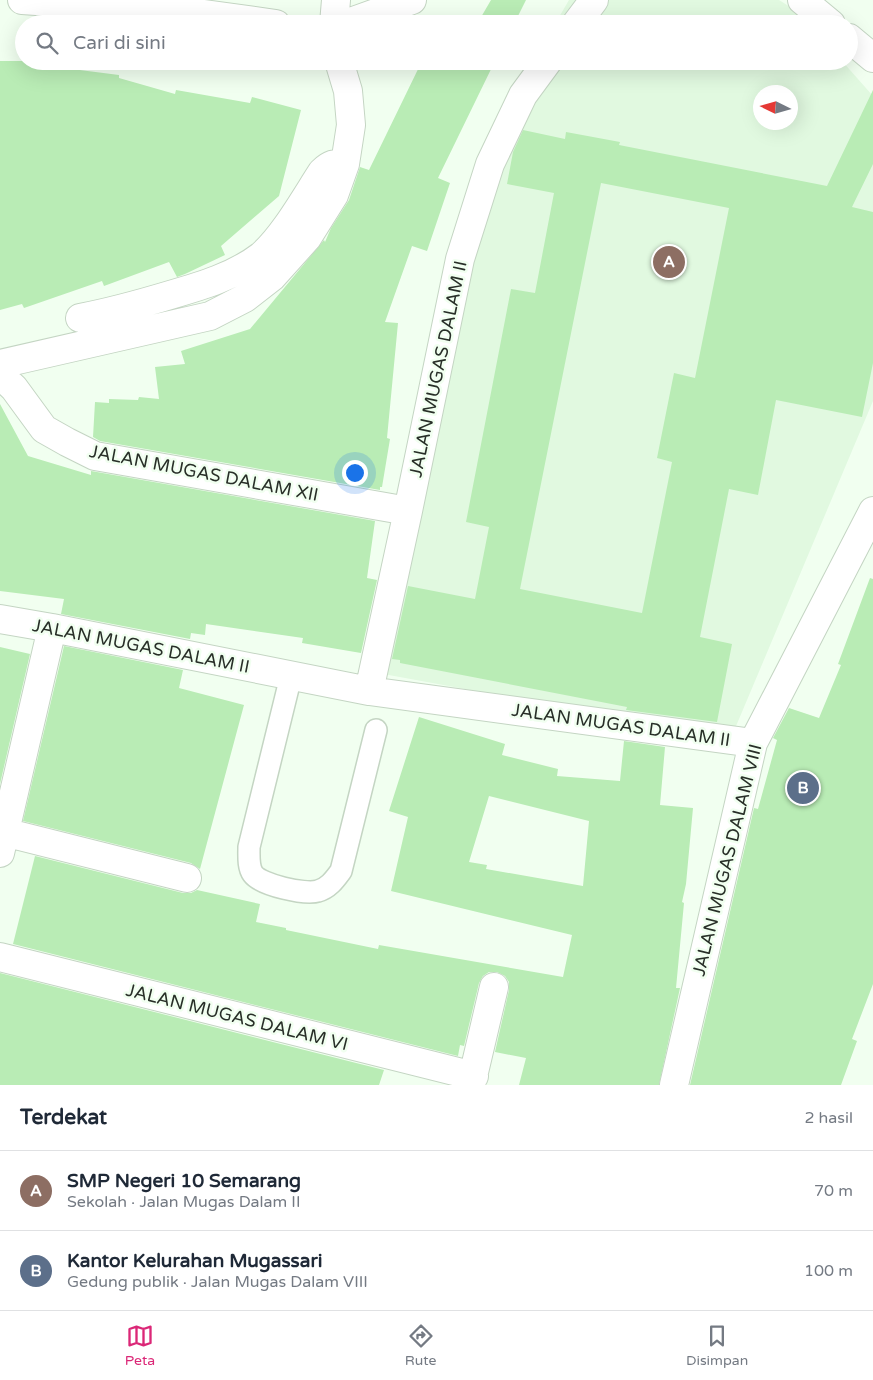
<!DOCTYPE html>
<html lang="id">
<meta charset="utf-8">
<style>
:root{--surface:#fff;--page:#f2f2f3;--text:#1f2937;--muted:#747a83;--line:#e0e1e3;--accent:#db2777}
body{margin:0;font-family:"Varela Round",sans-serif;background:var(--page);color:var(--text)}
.compass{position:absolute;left:753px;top:85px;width:45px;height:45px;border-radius:50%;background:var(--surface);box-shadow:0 5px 20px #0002;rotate:275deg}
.you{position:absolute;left:354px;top:472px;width:18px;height:18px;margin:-12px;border:4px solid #fff;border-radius:50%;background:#1a73e8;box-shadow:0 0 0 8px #1a73e833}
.badge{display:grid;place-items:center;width:32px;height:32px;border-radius:50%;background:var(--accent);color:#fff;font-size:16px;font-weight:700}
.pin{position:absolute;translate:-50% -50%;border:2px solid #fff;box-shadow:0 1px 5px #0006}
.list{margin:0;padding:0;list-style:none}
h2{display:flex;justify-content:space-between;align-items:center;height:65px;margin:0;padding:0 20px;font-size:21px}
h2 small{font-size:16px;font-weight:400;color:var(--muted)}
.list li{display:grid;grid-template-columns:32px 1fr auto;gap:15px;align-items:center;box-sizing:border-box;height:80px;padding:0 20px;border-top:1px solid var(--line)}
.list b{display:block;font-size:19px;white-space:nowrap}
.list p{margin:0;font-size:16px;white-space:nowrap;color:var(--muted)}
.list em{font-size:16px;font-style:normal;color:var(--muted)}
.icon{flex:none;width:28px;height:28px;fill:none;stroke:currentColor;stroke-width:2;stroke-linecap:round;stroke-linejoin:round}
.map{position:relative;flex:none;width:873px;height:1085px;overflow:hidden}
.search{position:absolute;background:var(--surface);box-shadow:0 5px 20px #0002;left:15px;right:15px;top:15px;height:55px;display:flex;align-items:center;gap:12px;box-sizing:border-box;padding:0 18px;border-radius:28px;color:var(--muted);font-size:19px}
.sheet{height:225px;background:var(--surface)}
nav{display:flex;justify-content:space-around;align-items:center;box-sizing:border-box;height:70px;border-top:1px solid var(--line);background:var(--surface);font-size:14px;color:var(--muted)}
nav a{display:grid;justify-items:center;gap:2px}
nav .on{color:var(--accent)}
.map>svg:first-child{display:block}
.built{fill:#e1f9e0;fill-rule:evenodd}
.building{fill:#b9ecb5;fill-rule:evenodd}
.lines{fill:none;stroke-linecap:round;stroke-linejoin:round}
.lane-casing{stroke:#c4d5c3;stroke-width:24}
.street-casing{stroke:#c4d5c3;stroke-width:30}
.lane{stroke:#fff;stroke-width:21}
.street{stroke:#fff;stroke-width:28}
.labels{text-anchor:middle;stroke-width:5;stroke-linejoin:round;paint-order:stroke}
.street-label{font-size:18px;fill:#282f28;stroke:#f1fff0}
</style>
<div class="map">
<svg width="873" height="1085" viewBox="0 0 873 1085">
<rect width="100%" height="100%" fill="#f1fff0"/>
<path class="built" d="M569 0H779L795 10 807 24H555Z
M532 61H842L873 96V401L731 738 367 671 499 115ZM760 92H790V122H760Z"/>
<path class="building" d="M491 0H526L514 24H477Z
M0 61H65L64 68 119 75V78L175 94 176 90 250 103 252 97 301 110 279 196 221 246 225 255 185 274 177 277 169 262 104 286 102 281 24 308 22 304 0 310Z
M422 61H495L438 178 450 183 427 251 412 246 385 322 398 323 387 438 390 439 382 487H380V490L100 441 93 437 95 402 109 403V399L138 400 139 397 159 399 155 367 185 364 181 351 250 329 324 240 325 242 331 228 349 200 360 167 369 170Z
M873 90V164L852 207 873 212V363L862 417 776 400 758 495 729 489 700 637 732 644 717 722 626 710 627 707 400 663V660L392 659 408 586 475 599 489 527 466 522 511 289 535 293 554 193 507 184 513 152 523 130 565 139 566 132 620 142 619 145 827 186ZM601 183 729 208 695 378 674 373 657 458 672 462 642 613 520 589Z
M0 404 28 456 91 475V471L375 521 367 578 377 580 361 653 302 643 303 638 206 624 205 635 191 633 190 639 61 614 64 599 0 591Z
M870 578 873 579V984L852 1039 857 1041 841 1085H690L754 808 758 809 777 740 773 738 789 708 819 718 841 665 838 664Z
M64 646 183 670 179 688 244 705 200 869 191 863 23 821Z
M0 647 30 654 0 784Z
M419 717 505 744 502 755 558 769 557 776 620 781 624 741 665 747 660 805 693 808 686 884 682 902 684 903 676 988H680L659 1085H519L526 1058 495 1052 509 990V982L505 976 497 972H489L483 976 479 983 464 1046 460 1045 458 1056 13 944 35 856 183 893H191L197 890 260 904 256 922 286 928V930L378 949 379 945 563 977 572 935 391 891 408 817 389 811ZM489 796 589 821 583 886 486 869 487 865 469 862Z
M0 973 384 1070 379 1085H0Z"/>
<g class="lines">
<g class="lane-casing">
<path id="lane" d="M291 676 249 847C249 856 248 867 253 874 261 885 305 895 318 891 329 888 335 879 341 871L376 730"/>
</g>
<g class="street-casing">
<path id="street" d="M22 0 182 11 276 24
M802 0 831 24
M334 24 336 0
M345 24 412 0
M576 24 594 0
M849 38 873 58
M80 318C111 312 140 304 170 295 201 286 235 276 261 256 284 236 305 198 322 172 330 164 335 163 345 164
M0 364 210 316 245 298 272 277 307 238 334 195 345 164 351 125 348 91 339 61
M0 375 14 388 44 429 67 442 95 456 408 511
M0 619 52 628 369 691 753 743
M369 691 408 511 460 259 490 164 523 95 548 61
M0 831 187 878
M0 853 52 628
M0 957 474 1076
M471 1085 494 987
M674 1085 753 743 873 511"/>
</g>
<use href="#lane" class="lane"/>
<use href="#street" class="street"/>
</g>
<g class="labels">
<g class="street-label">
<text transform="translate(438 369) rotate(-78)" y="6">JALAN MUGAS DALAM II</text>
<text transform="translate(204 473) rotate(11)" y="6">JALAN MUGAS DALAM XII</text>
<text transform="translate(141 646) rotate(11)" y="6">JALAN MUGAS DALAM II</text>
<text transform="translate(621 725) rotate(8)" y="6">JALAN MUGAS DALAM II</text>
<text transform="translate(727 860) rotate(-76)" y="6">JALAN MUGAS DALAM VIII</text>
<text transform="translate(237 1017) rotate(14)" y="6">JALAN MUGAS DALAM VI</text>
</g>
</g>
</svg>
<svg class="compass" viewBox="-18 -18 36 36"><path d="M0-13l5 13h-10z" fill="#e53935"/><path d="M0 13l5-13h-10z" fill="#747a83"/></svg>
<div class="you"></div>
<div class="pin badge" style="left:669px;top:262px;background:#8d6e63">A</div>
<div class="pin badge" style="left:803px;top:788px;background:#5c6f8a">B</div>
<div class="search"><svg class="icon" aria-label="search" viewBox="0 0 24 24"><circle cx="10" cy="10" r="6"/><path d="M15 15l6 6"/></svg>Cari di sini</div>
</div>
<section class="sheet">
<h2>Terdekat<small>2 hasil</small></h2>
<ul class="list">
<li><span class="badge" style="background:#8d6e63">A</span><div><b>SMP Negeri 10 Semarang</b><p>Sekolah · Jalan Mugas Dalam II</p></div><em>70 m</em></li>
<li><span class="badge" style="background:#5c6f8a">B</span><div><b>Kantor Kelurahan Mugassari</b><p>Gedung publik · Jalan Mugas Dalam VIII</p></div><em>100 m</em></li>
</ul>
</section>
<nav>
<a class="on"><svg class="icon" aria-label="map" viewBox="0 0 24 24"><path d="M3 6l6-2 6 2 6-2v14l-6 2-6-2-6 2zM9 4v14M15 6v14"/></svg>Peta</a>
<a><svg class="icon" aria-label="directions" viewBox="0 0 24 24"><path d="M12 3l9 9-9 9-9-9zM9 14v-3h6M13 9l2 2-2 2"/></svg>Rute</a>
<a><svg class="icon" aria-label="saved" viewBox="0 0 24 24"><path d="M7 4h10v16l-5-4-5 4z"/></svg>Disimpan</a>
</nav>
